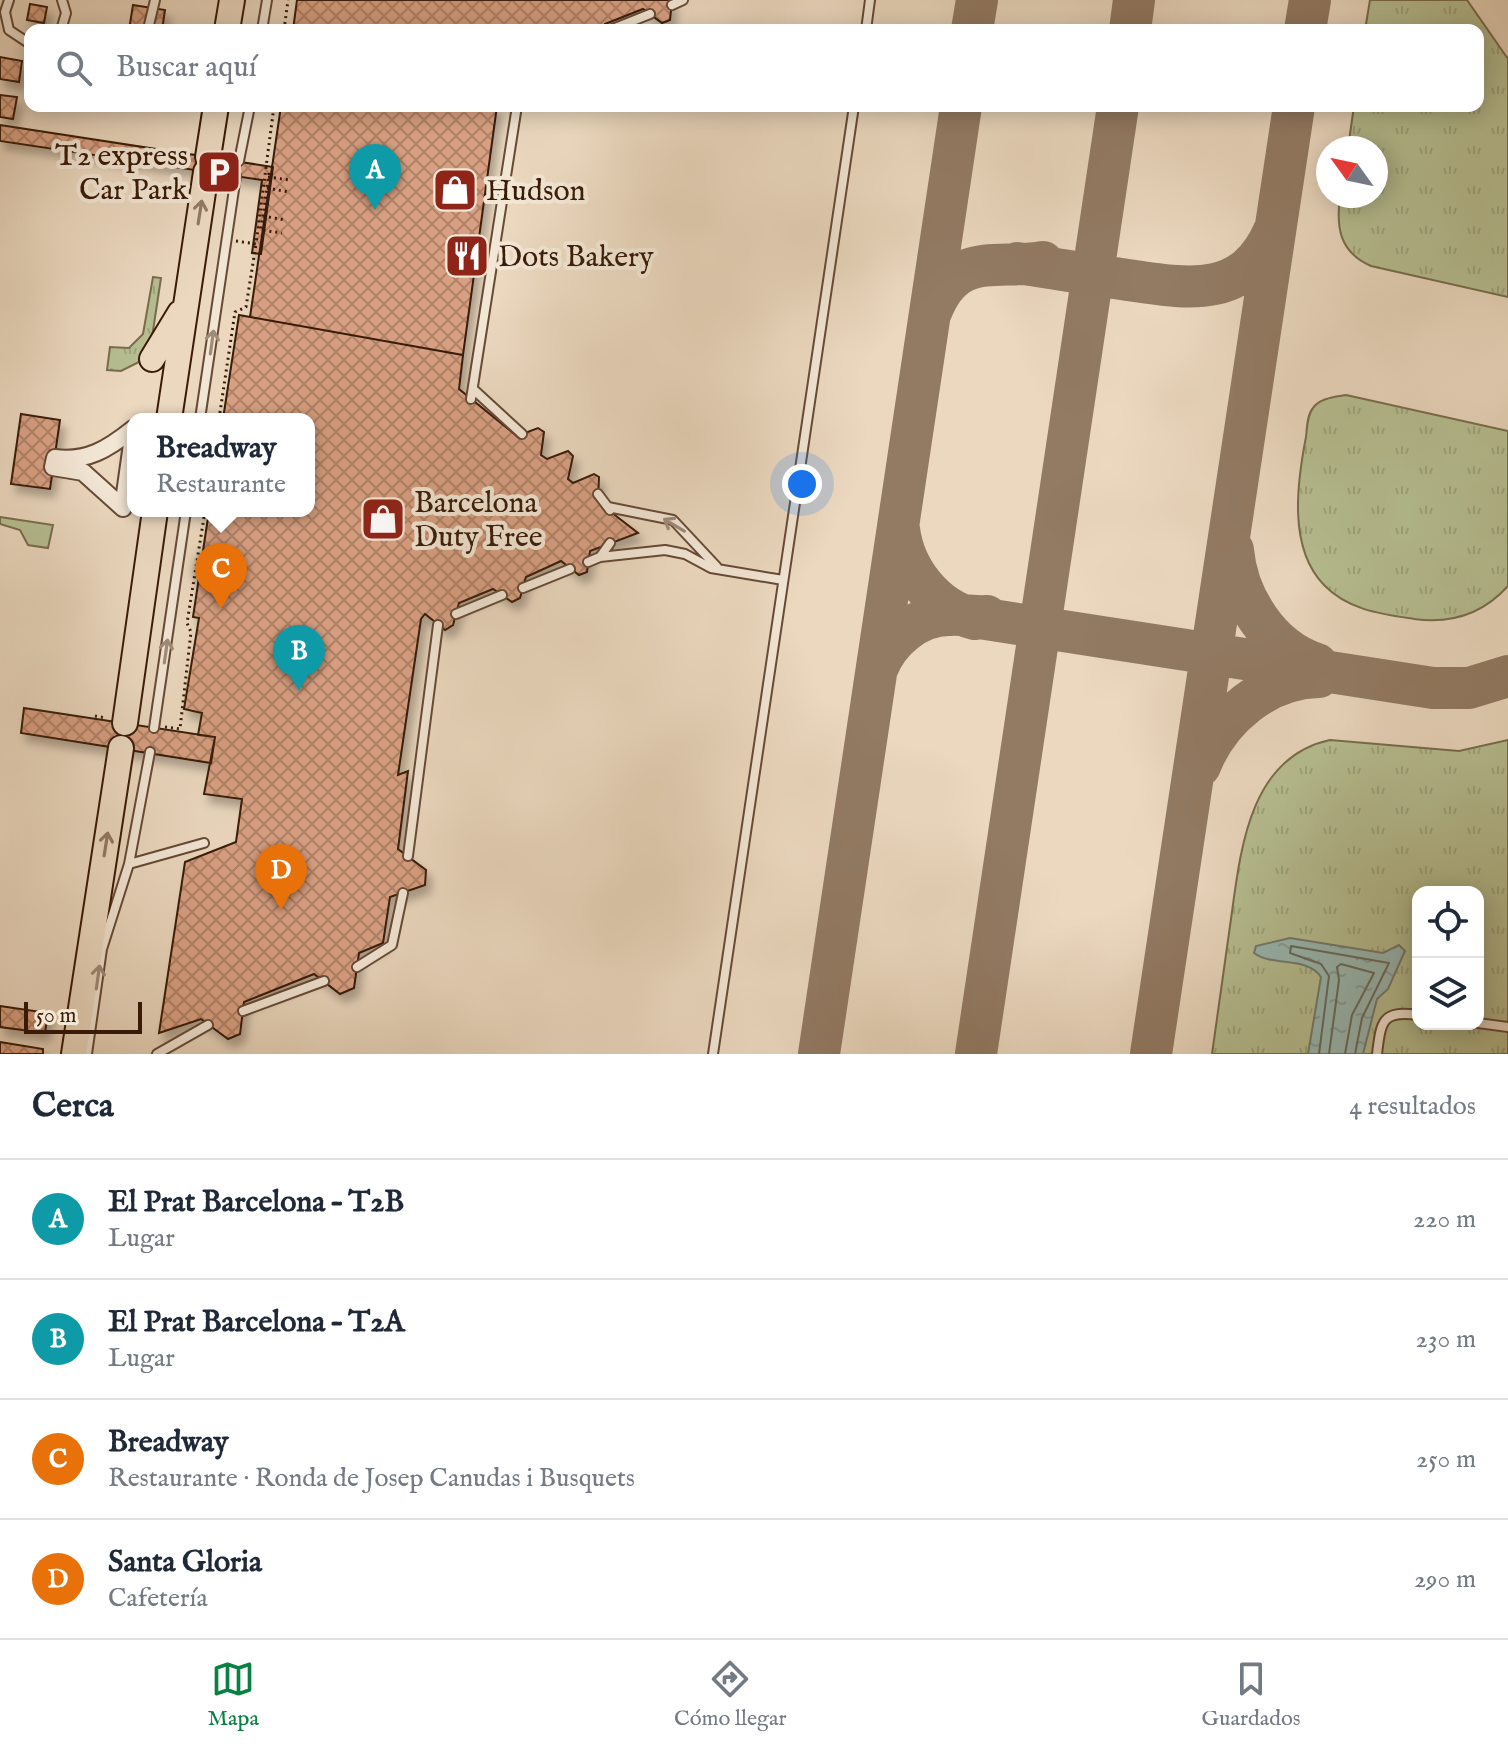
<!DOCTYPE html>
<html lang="es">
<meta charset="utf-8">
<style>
:root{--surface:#fff;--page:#f2f2f3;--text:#1f2937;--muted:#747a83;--line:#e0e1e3;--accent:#0b8043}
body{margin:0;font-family:"IM FELL English",serif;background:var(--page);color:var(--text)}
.controls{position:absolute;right:24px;bottom:24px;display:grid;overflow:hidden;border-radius:16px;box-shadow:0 4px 20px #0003}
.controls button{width:72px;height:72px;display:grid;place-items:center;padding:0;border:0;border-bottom:2px solid var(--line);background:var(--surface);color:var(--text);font:40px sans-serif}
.compass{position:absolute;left:1316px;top:136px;width:72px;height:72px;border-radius:50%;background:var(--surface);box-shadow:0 4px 20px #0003;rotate:303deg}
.scale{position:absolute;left:24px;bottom:20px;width:118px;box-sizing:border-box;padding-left:8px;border:4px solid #391b07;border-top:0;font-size:22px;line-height:28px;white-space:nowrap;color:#391b07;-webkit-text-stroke:6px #f2e6d5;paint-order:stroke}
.you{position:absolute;left:802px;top:484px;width:28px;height:28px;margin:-20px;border:6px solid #fff;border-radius:50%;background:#1a73e8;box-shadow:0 0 0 12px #1a73e833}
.badge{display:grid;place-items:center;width:52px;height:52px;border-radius:50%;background:var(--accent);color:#fff;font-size:26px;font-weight:700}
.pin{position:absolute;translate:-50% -66px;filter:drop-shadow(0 2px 4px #0008)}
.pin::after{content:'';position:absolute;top:42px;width:28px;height:24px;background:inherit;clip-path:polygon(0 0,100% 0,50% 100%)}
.popup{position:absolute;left:127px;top:413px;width:188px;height:104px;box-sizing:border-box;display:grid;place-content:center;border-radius:16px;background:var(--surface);filter:drop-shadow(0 2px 6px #0005);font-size:26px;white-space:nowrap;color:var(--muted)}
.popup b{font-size:30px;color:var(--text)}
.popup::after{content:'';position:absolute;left:50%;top:100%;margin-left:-16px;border:16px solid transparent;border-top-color:var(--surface)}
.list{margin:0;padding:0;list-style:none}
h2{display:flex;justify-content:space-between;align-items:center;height:104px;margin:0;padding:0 32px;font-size:34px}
h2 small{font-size:26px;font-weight:400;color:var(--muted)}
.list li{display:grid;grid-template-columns:52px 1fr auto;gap:24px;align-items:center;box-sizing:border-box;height:120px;padding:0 32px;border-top:2px solid var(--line)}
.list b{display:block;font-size:30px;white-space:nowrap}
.list p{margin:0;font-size:26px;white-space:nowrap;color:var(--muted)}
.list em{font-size:26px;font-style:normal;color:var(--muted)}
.icon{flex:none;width:44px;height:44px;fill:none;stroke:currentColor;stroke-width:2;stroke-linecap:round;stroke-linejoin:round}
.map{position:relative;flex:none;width:1508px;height:1054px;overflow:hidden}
.search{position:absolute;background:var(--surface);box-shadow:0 4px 20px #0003;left:24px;right:24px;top:24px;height:88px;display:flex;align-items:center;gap:20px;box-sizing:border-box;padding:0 28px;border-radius:16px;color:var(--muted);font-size:30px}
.sheet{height:584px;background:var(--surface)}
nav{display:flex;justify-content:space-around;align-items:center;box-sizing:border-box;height:112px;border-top:2px solid var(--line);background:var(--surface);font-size:22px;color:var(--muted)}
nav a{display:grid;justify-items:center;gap:4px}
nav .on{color:var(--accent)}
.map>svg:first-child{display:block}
.grass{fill:url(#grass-tufts);stroke:#786d4c;stroke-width:2;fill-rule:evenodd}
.water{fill:url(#water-ripples);stroke:#727a6e;stroke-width:2}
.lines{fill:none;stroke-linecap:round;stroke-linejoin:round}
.shore{stroke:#686a5d;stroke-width:2}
.taxiway{stroke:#927a63;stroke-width:42}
.building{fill:url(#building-cross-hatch);stroke:#391b07;stroke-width:2;filter:url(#shadow)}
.lane-casing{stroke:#664a35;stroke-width:12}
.street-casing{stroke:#664a35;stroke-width:20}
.primary-casing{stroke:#391b07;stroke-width:28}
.path{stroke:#391b07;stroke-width:3;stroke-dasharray:2 4;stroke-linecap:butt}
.lane{stroke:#f2e6d5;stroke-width:8}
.street{stroke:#f2e6d5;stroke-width:16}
.primary{stroke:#ebd8bf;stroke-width:24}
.oneway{stroke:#927a63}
.oneway2{stroke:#9f8b78}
.labels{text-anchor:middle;stroke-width:8;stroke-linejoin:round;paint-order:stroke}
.poi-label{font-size:30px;fill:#391b07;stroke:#f2e6d5;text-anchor:start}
</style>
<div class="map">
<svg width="1508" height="1054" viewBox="0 0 1508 1054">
<defs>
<pattern id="grass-tufts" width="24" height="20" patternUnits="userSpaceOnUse" patternTransform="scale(2)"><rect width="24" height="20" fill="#b6bf92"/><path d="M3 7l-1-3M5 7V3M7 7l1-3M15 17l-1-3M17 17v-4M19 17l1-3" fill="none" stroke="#9da47c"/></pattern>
<pattern id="water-ripples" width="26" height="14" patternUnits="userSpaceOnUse" patternTransform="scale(2)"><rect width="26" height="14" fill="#98b9b3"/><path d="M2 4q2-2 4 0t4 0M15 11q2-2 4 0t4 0" fill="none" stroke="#849e98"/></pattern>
<pattern id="building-cross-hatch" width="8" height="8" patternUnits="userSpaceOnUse" patternTransform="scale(2)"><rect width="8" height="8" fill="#d8a082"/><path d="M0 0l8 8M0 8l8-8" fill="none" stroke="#b08268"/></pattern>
<filter id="shadow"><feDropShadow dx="5" dy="8" stdDeviation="4" flood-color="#0004"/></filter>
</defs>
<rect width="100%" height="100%" fill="#ebd8bf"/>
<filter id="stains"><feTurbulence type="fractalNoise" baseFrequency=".0025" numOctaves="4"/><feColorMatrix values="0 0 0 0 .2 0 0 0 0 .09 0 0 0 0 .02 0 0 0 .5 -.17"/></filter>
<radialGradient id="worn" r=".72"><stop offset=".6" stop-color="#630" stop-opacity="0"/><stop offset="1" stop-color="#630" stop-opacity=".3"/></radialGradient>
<path class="grass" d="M1370 0H1467L1508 59V297L1371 266C1339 252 1336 227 1340 196H1376V148H1348L1354 106H1478V30H1365Z
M153 277 161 278 149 357 121 371 107 370 110 347 129 348 143 334Z
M1346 395 1508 431V586C1483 614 1451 624 1414 619 1381 614 1348 610 1324 585 1288 548 1297 483 1306 437 1307 428 1307 415 1313 408 1320 398 1335 397 1346 395Z
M0 517 53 525 48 548 28 545 20 530 0 524Z
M1330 740 1459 751 1508 740V1054H1212C1218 1011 1224 969 1230 926 1240 857 1246 758 1330 740ZM1418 892H1478V1024H1418Z"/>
<path class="water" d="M1290 938 1383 953 1399 945 1405 951 1388 989 1377 999 1363 1054H1308L1321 977C1307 956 1273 967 1254 953L1256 946Z"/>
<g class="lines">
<path class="shore" d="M1319 1054 1329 976 1321 964 1290 953 1291 946 1389 963 1362 1018 1355 1054
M1329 1054 1339 980 1337 967 1341 964 1374 973 1352 1015 1345 1054"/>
<path class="taxiway" d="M972 30 977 0
M1130 30 1134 0
M1305 30 1310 0
M1017 263C1052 268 1086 274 1121 279 1184 288 1243 302 1274 231
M931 312C955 250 995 270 1043 262
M899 529C904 570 934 609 975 619
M1233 550C1237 597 1269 649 1317 664
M960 615 1433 688H1469L1508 676
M877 669C888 640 917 615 949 615 962 614 975 617 987 616
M1200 766C1219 717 1266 678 1319 677
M819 1054 961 106
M976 1054 1118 106
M1151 1054 1294 106"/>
</g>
<path class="building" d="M297 0H672L670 20 662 23 643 9 605 24V30H293Z
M30 4 47 7 44 23 27 20Z
M133 5 165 10 162 30H129Z
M0 57 22 61 19 82 0 79Z
M0 95 17 97 13 119 0 117Z
M281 106H497L463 355 250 317Z
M0 125 273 167 261 254 252 253 262 180 0 141Z
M239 315 463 355 459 389 517 436 538 428 544 432 541 455 547 459 568 451 573 456 568 479 573 483 594 474 599 477 598 502 638 533 590 551 587 572 579 575 561 561 526 577 520 598 512 602 493 589 459 603 453 625 445 630 425 614 421 619 398 775 408 771 398 849 426 870 425 885 390 897 383 943 359 953 354 988 340 994 314 974 244 1002 240 1034 228 1039 201 1019 159 1033 185 862 236 842 242 799 204 794 215 737 198 735 202 713 184 709 199 618 193 617 209 511H309V419H223Z
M21 414 60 420 50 489 11 484Z
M24 708 215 737 211 763 21 733Z
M0 1006 48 1013 45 1033 0 1027Z
M0 1042 43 1049V1054H0Z"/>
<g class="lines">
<g class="lane-casing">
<path id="lane" d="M9 0 5 12 9 30 30 44
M672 5 683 0
M149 25 155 0
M61 30 66 13 62 0
M262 30 267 0
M610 30 650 14
M866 30 870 0
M239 161 250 106
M473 389 522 434
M471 399 517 106
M200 419 236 176
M598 494 610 510
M608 507 673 520 717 567
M600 557 665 550 685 554 711 568 783 580
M588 562 600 557 610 543
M523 588 570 569
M456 614 502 595
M154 728 186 511
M408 856 438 625
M129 864 204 843
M357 967 392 945 403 893
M243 1011 324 981
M1478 1023 1508 1027
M87 1054 102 949 129 864 150 752
M157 1054 208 1025
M713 1054 854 106
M1377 1054C1381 1021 1382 1010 1418 1015"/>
</g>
<g class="street-casing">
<path id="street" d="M123 508 83 472 53 467 55 458C87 462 108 449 133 429
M123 508 133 437"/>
</g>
<g class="primary-casing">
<path id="primary" d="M227 30 232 0
M208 157 216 106
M152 359 180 313
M169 419 206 172
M125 723 155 511
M74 1054 121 748"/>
</g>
<path class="path" d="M284 30 288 0
M269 173 261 230 282 233
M268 177 290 180
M267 188 289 192
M263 216 285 220
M236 241 256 244 274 106
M219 419 235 312 246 307 256 244
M95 716 106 718
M165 727 180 729 191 632 187 623 205 511"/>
<use href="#lane" class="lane"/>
<use href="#street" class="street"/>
<use href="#primary" class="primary"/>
</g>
<defs><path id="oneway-shaft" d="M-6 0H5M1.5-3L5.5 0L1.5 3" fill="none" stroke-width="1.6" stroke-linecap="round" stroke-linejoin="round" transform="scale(2)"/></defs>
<g class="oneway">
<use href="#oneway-shaft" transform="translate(200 212) rotate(-81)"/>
<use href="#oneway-shaft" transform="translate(106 844) rotate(-81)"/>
</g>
<g class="oneway2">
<use href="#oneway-shaft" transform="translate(212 342) rotate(-82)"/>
<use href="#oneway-shaft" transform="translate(674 525) rotate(-149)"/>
<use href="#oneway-shaft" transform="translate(166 651) rotate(-82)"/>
<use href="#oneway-shaft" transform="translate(98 977) rotate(-82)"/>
</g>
<defs>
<g id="parking-square" transform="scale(2.3)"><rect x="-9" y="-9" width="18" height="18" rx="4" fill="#8f2418" stroke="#f2e6d5"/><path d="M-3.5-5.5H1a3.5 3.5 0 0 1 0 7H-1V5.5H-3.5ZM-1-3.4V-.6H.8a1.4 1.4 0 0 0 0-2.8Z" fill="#fff"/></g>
<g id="shop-square" transform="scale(2.3)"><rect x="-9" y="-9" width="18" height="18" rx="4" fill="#8f2418" stroke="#f2e6d5"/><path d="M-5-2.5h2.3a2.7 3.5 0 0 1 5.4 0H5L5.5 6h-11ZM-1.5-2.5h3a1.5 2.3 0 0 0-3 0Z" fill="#fff"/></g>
<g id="restaurant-square" transform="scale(2.3)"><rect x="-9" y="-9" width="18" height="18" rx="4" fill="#8f2418" stroke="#f2e6d5"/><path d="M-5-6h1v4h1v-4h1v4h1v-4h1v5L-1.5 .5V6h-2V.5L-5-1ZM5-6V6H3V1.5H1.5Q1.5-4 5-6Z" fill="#fff"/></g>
</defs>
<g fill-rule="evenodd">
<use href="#parking-square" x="219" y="172"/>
<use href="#shop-square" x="455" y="190"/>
<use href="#restaurant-square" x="467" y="256"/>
<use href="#shop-square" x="383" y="519"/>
</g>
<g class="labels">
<g class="poi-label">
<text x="188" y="165" text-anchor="end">T2 express<tspan x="188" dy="34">Car Park</tspan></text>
<text x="486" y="200">Hudson</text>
<text x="498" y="266">Dots Bakery</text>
<text x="414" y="512">Barcelona<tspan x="414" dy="34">Duty Free</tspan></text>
</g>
</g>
<rect width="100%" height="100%" filter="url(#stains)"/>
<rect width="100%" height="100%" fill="url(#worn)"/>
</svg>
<div class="controls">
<button><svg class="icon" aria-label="locate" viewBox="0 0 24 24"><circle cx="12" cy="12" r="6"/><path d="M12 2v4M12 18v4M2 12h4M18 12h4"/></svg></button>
<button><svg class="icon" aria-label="layers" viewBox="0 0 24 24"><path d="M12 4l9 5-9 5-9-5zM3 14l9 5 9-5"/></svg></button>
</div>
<svg class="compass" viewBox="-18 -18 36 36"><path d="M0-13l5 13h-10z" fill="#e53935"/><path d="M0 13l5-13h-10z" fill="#747a83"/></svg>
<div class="scale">50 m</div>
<div class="you"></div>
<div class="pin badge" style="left:375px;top:210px;background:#0f9aa8">A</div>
<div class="pin badge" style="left:299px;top:691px;background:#0f9aa8">B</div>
<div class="pin badge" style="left:221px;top:609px;background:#e8710a">C</div>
<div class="popup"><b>Breadway</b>Restaurante</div>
<div class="pin badge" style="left:281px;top:910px;background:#e8710a">D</div>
<div class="search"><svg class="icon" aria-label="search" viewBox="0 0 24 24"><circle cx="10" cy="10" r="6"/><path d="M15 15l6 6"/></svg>Buscar aquí</div>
</div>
<section class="sheet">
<h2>Cerca<small>4 resultados</small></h2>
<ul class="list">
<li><span class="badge" style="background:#0f9aa8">A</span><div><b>El Prat Barcelona – T2B</b><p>Lugar</p></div><em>220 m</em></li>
<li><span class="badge" style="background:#0f9aa8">B</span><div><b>El Prat Barcelona – T2A</b><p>Lugar</p></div><em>230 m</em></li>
<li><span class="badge" style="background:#e8710a">C</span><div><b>Breadway</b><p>Restaurante · Ronda de Josep Canudas i Busquets</p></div><em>250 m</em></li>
<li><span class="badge" style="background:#e8710a">D</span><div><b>Santa Gloria</b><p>Cafetería</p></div><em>290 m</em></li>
</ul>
</section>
<nav>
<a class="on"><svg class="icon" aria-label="map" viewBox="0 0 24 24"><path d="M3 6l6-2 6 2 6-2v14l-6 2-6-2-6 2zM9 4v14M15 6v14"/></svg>Mapa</a>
<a><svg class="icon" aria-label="directions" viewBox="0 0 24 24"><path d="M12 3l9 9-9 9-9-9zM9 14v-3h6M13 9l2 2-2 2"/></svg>Cómo llegar</a>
<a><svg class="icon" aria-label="saved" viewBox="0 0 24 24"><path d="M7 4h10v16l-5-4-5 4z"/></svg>Guardados</a>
</nav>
